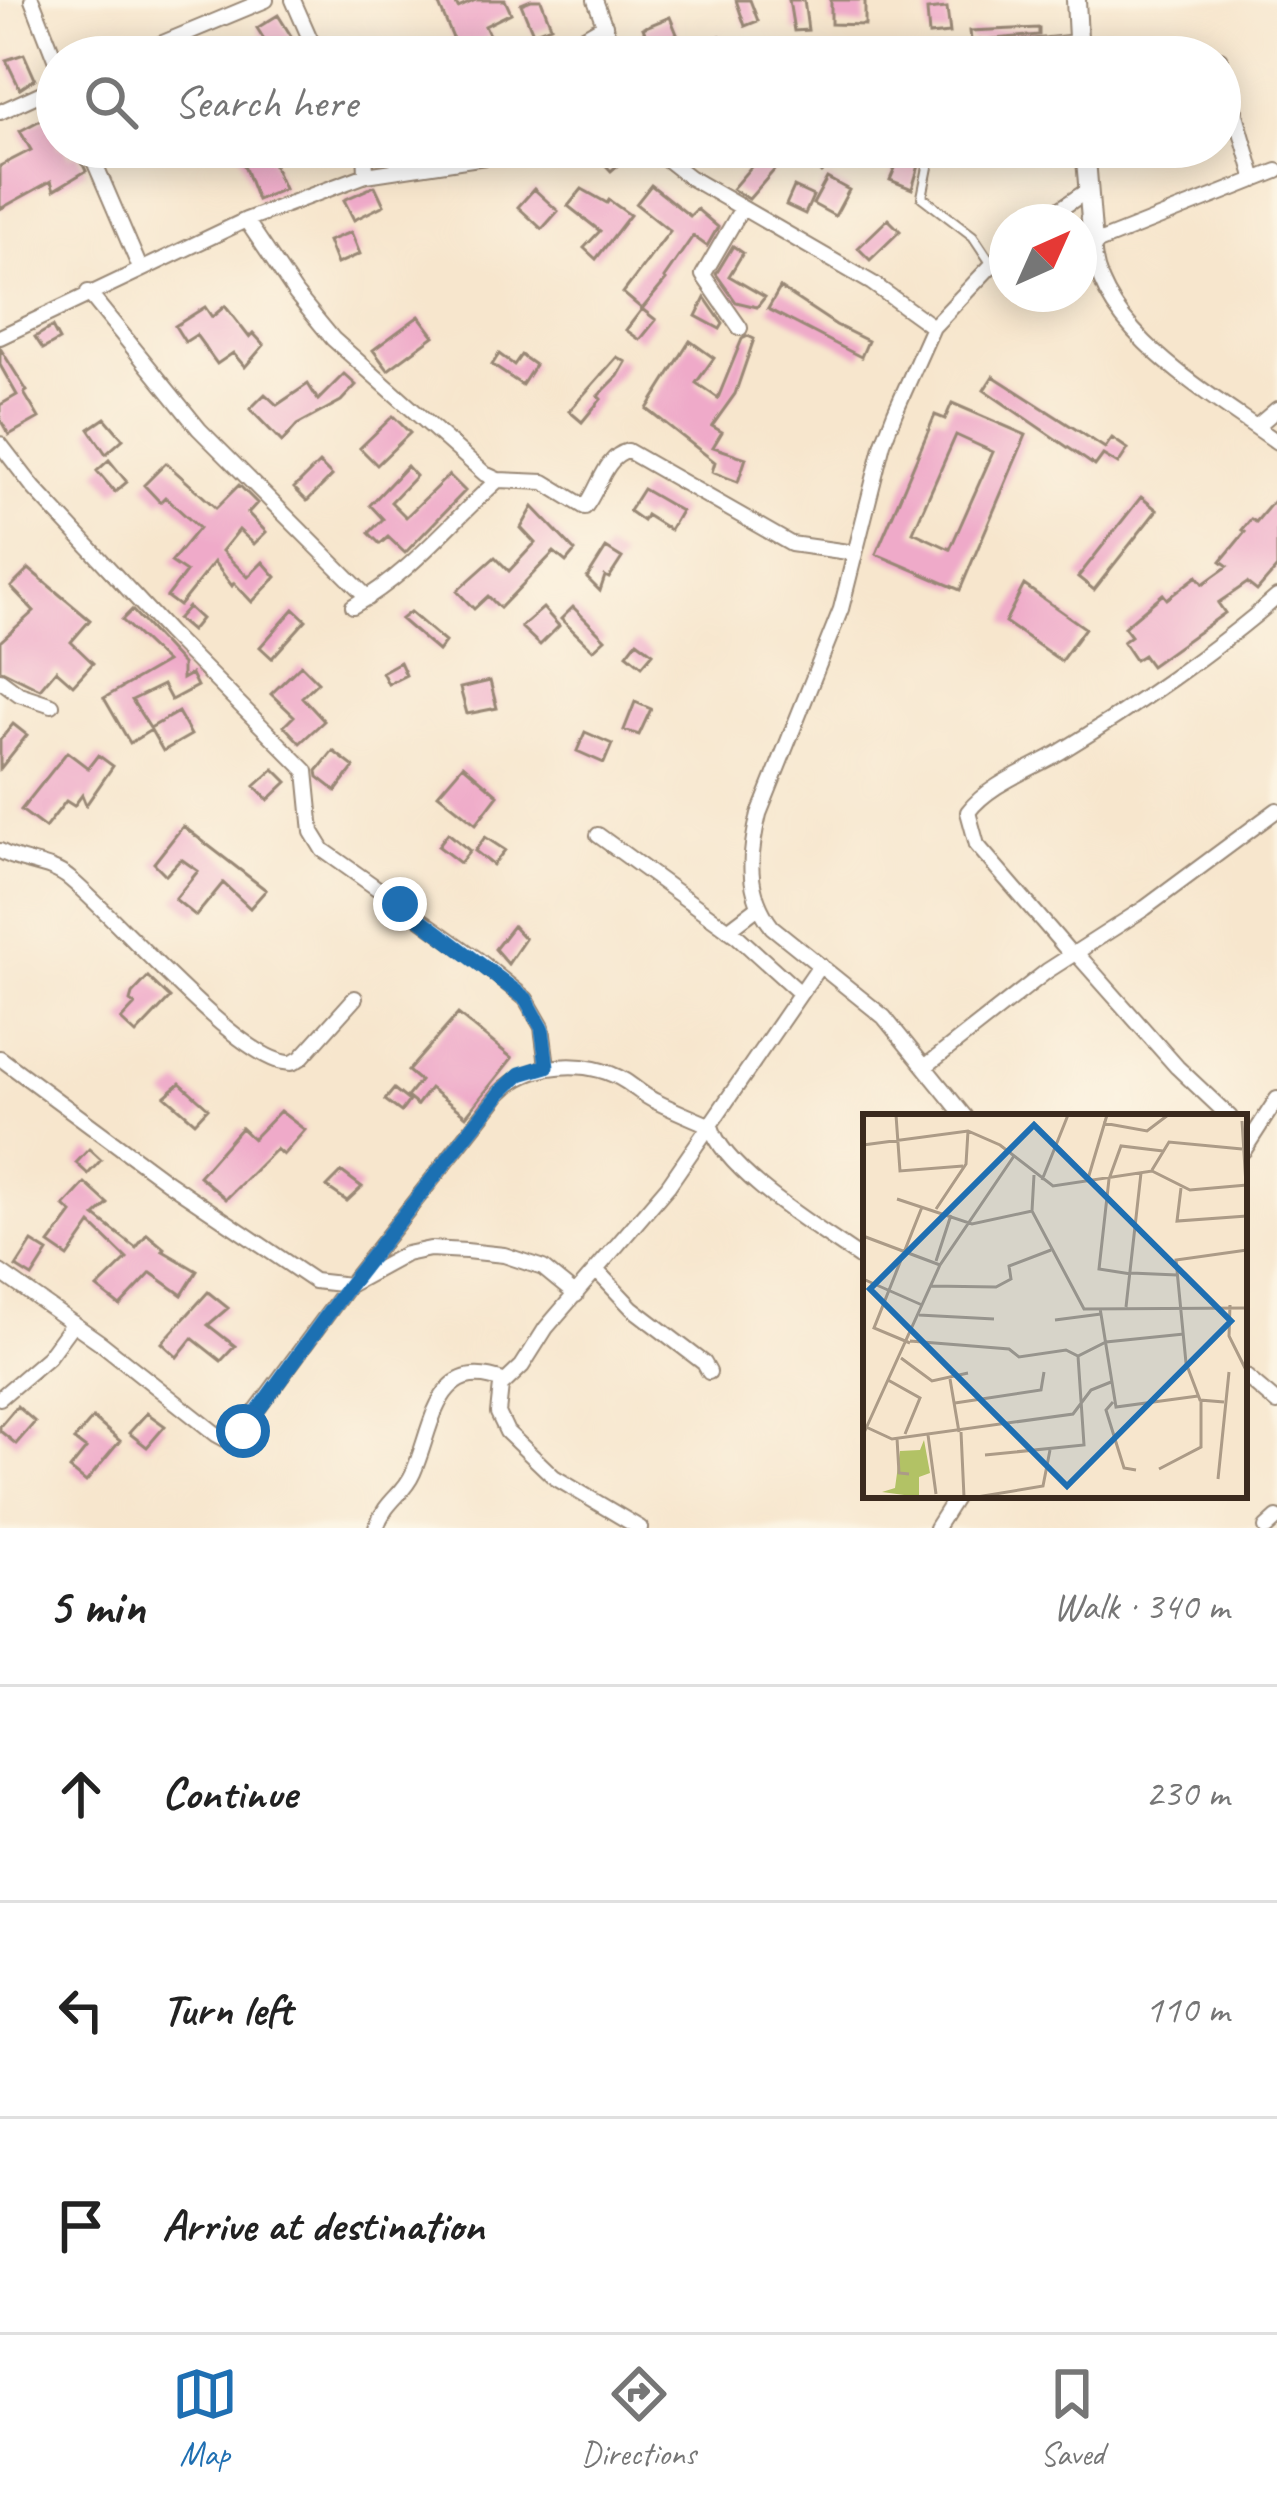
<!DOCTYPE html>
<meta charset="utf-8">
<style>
:root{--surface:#fff;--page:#f6f6f6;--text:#222;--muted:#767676;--line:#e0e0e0;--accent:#1f6fb2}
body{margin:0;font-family:Caveat,sans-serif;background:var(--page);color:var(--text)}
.compass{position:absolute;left:989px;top:204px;width:108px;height:108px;border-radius:50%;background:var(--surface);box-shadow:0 6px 30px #0003;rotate:45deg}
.stop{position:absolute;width:36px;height:36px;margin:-27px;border:9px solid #1f6fb2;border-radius:50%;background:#fff}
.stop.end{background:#1f6fb2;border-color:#fff;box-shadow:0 3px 12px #0008}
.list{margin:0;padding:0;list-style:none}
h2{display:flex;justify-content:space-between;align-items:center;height:156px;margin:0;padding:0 48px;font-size:51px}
h2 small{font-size:39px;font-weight:400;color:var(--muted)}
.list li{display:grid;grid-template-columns:78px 1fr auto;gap:36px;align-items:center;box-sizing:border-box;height:216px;padding:0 48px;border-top:3px solid var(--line)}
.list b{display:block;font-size:45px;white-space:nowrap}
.list em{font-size:39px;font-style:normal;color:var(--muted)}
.icon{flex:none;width:66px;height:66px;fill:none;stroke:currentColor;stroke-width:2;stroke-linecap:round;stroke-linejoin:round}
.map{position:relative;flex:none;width:1277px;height:1528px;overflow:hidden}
.search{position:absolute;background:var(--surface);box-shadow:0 6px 30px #0003;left:36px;right:36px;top:36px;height:132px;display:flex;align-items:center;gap:30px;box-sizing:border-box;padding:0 42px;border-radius:66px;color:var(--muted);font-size:45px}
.sheet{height:804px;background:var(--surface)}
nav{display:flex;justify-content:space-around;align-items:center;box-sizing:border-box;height:168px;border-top:3px solid var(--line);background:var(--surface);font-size:33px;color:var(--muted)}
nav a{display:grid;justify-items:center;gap:6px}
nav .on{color:var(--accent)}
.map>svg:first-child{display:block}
.building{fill:#efaac9;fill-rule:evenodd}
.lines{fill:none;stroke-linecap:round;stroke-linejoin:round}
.service-casing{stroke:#998876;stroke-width:12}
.minor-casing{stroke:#998876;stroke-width:18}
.tertiary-casing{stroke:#998876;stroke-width:22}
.service{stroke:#fff;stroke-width:8}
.minor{stroke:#fff;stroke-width:14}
.tertiary{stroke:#fff;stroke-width:18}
.route{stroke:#1f6fb2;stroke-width:15}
.inset-road{fill:none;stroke:#ac9b87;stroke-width:3}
.view{fill:#1f6fb2;fill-opacity:0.15;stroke:#1f6fb2;stroke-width:6}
.inset-edge{fill:none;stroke:#3b2a1e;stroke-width:6}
</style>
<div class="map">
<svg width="1277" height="1528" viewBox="0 0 1277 1528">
<rect width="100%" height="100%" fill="#fcf5e5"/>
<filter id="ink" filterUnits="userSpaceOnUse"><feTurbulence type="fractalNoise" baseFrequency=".00833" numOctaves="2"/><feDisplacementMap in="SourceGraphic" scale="24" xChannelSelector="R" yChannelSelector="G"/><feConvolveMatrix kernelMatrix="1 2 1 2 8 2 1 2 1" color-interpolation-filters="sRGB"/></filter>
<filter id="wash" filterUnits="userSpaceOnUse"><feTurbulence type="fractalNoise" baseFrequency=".004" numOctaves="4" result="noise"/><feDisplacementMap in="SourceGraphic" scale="48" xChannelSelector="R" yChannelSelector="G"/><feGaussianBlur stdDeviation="2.7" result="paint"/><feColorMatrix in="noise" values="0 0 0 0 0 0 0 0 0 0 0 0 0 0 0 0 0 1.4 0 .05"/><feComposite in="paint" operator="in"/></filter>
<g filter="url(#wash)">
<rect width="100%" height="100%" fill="#f7e6cd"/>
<g id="blocks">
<path class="building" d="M437 0H454L458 8 476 0H505L511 13 485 26 490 37 458 50Z
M531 0H541L551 26 533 33 521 4Z
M736 0H750L758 21 745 26Z
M789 0H804L808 30 794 31Z
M831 0H865V25L831 24Z
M947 8 950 33 929 35 927 10Z
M278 15 293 39 272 52 257 28Z
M670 17 679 39 652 50 643 28Z
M1039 28V35L971 41 970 31Z
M720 36 731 57H679Z
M24 54 35 79 20 89 6 60Z
M48 116 57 133V147H65L70 157 77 152 86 171 54 190 51 181 0 209V166L31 150 20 131Z
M237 147H266L284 189 257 200Z
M606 147H616L626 158 611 171 597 156Z
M799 147H834L842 156 821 173Z
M904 147 923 152 912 189 890 180Z
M762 154 777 167 749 199 732 189Z
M827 178 849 190 835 216 813 204Z
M651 185 690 216 697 209 718 227 707 246 693 236 664 278 666 280 642 309 623 293 670 231 636 204Z
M375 186 384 205 354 220 344 200Z
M794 187 813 196 805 214 786 205Z
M534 189 558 211 542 229 518 207Z
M582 189 607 203 609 200 630 215 596 259 584 248 600 231 568 206Z
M888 219 900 231 870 260 858 248Z
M351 232 360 254 337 264 328 241Z
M733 246 743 253 729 276 765 297 757 307 736 302 716 274Z
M780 288 836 325 868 341 861 357 768 309Z
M705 298 723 324 720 329 696 316Z
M225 306 249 337 253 333 264 345 245 367 233 353 217 364 196 335 185 342 175 326 205 307 212 317Z
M642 309 656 320 640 340 626 330Z
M419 316 434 336 388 370 373 350Z
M52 327 59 340 43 349 35 337Z
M748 336 754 339 735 394 712 426 722 432 713 447 746 458 738 482 712 472 715 462 647 409 690 341 714 358 696 383 718 398 742 339Z
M0 348 27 391 24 393 39 418 9 435 0 419V405L17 395 0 365Z
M499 354 514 365 521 355 535 365 522 385 492 365Z
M617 357 626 362 618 376 598 396 601 399 582 422 569 411Z
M344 374 356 385 341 401 297 425 282 442 250 409 265 394 277 405 308 384 318 400Z
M993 376 1105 448 1112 438 1128 449 1118 464 1103 455 1095 466 984 390Z
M952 403 1026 435 960 590 876 554 935 415 945 419ZM956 435 993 452 950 549 913 532Z
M393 416 410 433 377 465 360 448Z
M105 418 123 439 106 454 89 429Z
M109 460 127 482 115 492 97 471Z
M166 463 216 508 239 485 257 503 248 513 266 532 254 544 239 530 222 551 248 577 263 562 276 577 252 602 234 583 232 586 214 562 179 606 167 597 186 572 171 562 199 528 165 497 160 502 144 485Z
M319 463 332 476 307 501 294 488Z
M407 466 416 476 391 502 406 517 449 475 465 491 405 553 388 537 380 544 369 533 383 519 370 505Z
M643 489 681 511 670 530 646 515 643 521 629 511Z
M1141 497 1157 510 1094 590 1078 577Z
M1277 497V568L1257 591 1247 583 1218 603 1225 613 1151 666 1143 655 1135 660 1123 642 1131 636 1124 627 1163 594 1167 599 1197 576 1203 584 1228 566 1221 561 1245 532 1242 530 1251 519 1256 522Z
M533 507 575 551 566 562 554 552 500 608 488 596 474 609 457 591 495 557 509 571 535 543 521 528Z
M606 548 622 558 609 578 605 576 600 591 587 578Z
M29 569 90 620 71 642 93 663 73 685 56 670 40 689 0 669V642L34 611 11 587Z
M1024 585 1085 628 1061 661 1005 622Z
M188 607 201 619 191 631 177 619Z
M573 607 605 639 593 650 561 619Z
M543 608 559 626 540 645 521 627Z
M294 609 306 620 272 658 260 647Z
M132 610 182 664V679L191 674 197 686 171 700 163 685 132 700 150 728 178 712 191 735 163 751 151 730 130 743 104 698 166 662 122 620Z
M410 612 445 642 438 651 401 619Z
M637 641 653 653 642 666 627 654Z
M400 662 406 675 388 684 382 672Z
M301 665 318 682 302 697 324 721 300 743 284 726 294 716 271 694Z
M490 681 497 708 467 714 460 688Z
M635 702 651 709 639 735 624 730Z
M13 724 27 735 0 769V740Z
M585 732 612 744 604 763 577 751Z
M333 751 354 767 336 791 318 777 317 771Z
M67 752 88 768 98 755 113 766 86 805 82 795 74 806 66 801 45 828 21 810Z
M463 765 498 795 476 824 438 794Z
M274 769 287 782 268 800 255 786Z
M183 826 266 890 250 908 223 883 196 916 175 899 198 871 181 859 166 875 154 863Z
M448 833 470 851 460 863 438 846Z
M485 837 505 850 493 865 475 851Z
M513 926 525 939 508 964 495 949Z
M148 977 170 998 136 1034 121 1020 135 1005 130 1001 132 994Z
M458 1014 512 1058 466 1116 430 1088 417 1105 407 1097 420 1081 408 1071Z
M180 1083 208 1108 195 1122 165 1096Z
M394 1089 409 1101 401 1112 385 1100Z
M280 1111 305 1130 283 1155 276 1149 226 1199 199 1176 241 1128 253 1139Z
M89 1149 101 1160 88 1174 76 1163Z
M342 1172 362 1187 347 1201 327 1187Z
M85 1183 108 1204 95 1216 136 1248 147 1234 165 1249 163 1251 197 1271 182 1295 151 1273 120 1306 97 1288 127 1259 91 1224 68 1257 49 1244 72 1213 64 1206Z
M32 1242 48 1252 32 1277 16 1267Z
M208 1292 228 1308 208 1325 235 1346 221 1361 192 1338 177 1357 162 1343Z
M17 1406 35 1422 16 1444 0 1431V1426Z
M147 1413 165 1426 147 1447 129 1433Z
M93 1418 120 1441 86 1482 70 1469 86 1449 74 1440Z"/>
</g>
</g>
<g filter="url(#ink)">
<use href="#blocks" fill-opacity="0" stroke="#998876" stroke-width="3"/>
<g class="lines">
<g class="service-casing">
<path id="service" d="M932 147 922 197 973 236 991 263"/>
</g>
<g class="minor-casing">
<path id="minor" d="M32 0 57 64
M293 0 318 57
M595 0 616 57
M129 57 266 0
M549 57 605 25
M928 57 1078 42
M1220 59 1255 180
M0 112 57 86
M88 147 140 268
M365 147 366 175
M651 147 689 177 872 283 933 327
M1277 171 1093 244C1097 332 1211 394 1277 442
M246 220 296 294 333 339 485 474 498 480 544 482 585 507C600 488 604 457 628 451L791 544 855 553
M1041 222 1088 190
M88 292 199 429 368 598
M740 328 703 275 742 208
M0 337 246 220 366 175 553 147
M1256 427 1277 409
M0 444 34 488 168 632 306 771 312 832 323 850 477 959 526 999 542 1027 547 1066
M353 606C412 572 447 525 498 480
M0 680 19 694 52 705
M598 835 737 936 800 993
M0 851C22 864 50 862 70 879 116 917 232 1052 283 1062 294 1064 292 1063 301 1058L355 998
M728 930 757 908
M1076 953 1177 1067 1230 1117
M1071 954 977 845 968 812C989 784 1030 770 1060 752 1131 709 1215 651 1277 597
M0 1058 166 1181 314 1281 349 1285 406 1254 430 1249 466 1251 504 1255 543 1268 576 1295
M926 1066 1047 971 1145 908 1277 810
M965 1117 884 1017 772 927C745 892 749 855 759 814L841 609 883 443 895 412 933 327 1007 249
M1244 1150 1277 1099
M597 1271 632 1308 704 1363 709 1372
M0 1272 101 1343 216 1434 227 1440 236 1438 349 1285 500 1093C529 1062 588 1058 625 1081 636 1088 645 1097 657 1102 675 1111 693 1118 711 1126 724 1173 826 1233 866 1262
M1244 1375 1277 1403
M0 1398 48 1357 73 1323
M376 1528C386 1499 403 1496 413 1473 434 1426 435 1354 505 1382
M640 1528 554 1477 507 1432 498 1413 501 1386 522 1366 546 1328 668 1186 820 965
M936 1528 957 1495
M1266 1528 1277 1518"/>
</g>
<g class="tertiary-casing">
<path id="tertiary" d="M1076 0 1079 57
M1085 147 1093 244"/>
</g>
<use href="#service" class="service"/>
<use href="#minor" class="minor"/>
<use href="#tertiary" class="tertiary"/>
</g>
</g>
<g class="lines" filter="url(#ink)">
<path class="route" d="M243 1431 349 1285 500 1093 520 1074 547 1066 542 1028 526 999 400 904"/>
</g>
<g transform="translate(863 1114)">
<rect width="384" height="384" fill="#f7e6cd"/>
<path d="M61 326 67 359 56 363V383L19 378 32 374 37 337 57 336Z" fill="#b2c265"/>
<path class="inset-road" d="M33 1 37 57 100 52M379 7 383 71M240 9 284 17 305 1M0 31 105 17 137 31 190 72 289 57 327 76 384 71M289 56 306 28 379 35M171 61 169 97 221 195 384 194M179 66 205 1M224 68 244 1M318 74 314 107 384 102M34 85 109 110 169 97M73 95 103 50 105 17M0 122 77 151M73 147 88 101M268 159 314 161M268 160 236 155 246 65 258 32 300 37M0 165 59 191M68 172 133 173 148 165 146 152 188 136M367 191 366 222 383 256M263 193 278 59M237 194 253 293 335 282M56 201 131 205M192 206 238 200M47 227 146 235 156 243 203 236 215 242 243 228 321 220M47 229 11 214 59 93M38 244 69 267 105 259M87 265 96 318M25 266 57 284 42 320M250 288 243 296 256 338 261 354 273 356M361 288 337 286 323 249 313 146 384 136M92 289 178 276 181 258M3 313 29 325 210 300 228 276 248 268M98 318 101 383M0 321 77 151 151 42M65 321 73 380M34 324 36 359 46 360M122 341 221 331 215 242M296 355 338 333V287M355 365 366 258M114 383 180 372 187 336"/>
<path class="view" d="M171 11 368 207 204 372 7 175Z"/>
<rect width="384" height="384" class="inset-edge"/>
</g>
</svg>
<svg class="compass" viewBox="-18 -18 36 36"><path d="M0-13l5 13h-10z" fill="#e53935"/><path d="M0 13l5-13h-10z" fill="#767676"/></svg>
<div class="stop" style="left:243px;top:1431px"></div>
<div class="stop end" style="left:400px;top:904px"></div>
<div class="search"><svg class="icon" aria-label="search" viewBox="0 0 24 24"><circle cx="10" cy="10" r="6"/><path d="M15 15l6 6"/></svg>Search here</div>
</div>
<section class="sheet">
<h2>5 min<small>Walk · 340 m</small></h2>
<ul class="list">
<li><svg class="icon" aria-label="ahead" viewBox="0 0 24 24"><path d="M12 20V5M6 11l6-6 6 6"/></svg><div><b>Continue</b></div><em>230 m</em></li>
<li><svg class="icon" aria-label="left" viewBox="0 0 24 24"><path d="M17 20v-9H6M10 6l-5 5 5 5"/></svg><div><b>Turn left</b></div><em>110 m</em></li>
<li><svg class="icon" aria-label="arrive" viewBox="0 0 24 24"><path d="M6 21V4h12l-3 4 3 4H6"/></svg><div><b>Arrive at destination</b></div></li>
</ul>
</section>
<nav>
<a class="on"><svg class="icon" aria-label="map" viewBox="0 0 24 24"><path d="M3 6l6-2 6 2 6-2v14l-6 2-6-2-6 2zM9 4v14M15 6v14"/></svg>Map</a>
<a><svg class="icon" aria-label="directions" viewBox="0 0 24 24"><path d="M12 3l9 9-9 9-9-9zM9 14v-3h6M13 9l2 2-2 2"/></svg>Directions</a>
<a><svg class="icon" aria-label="saved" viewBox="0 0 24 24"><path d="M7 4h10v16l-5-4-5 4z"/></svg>Saved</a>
</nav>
